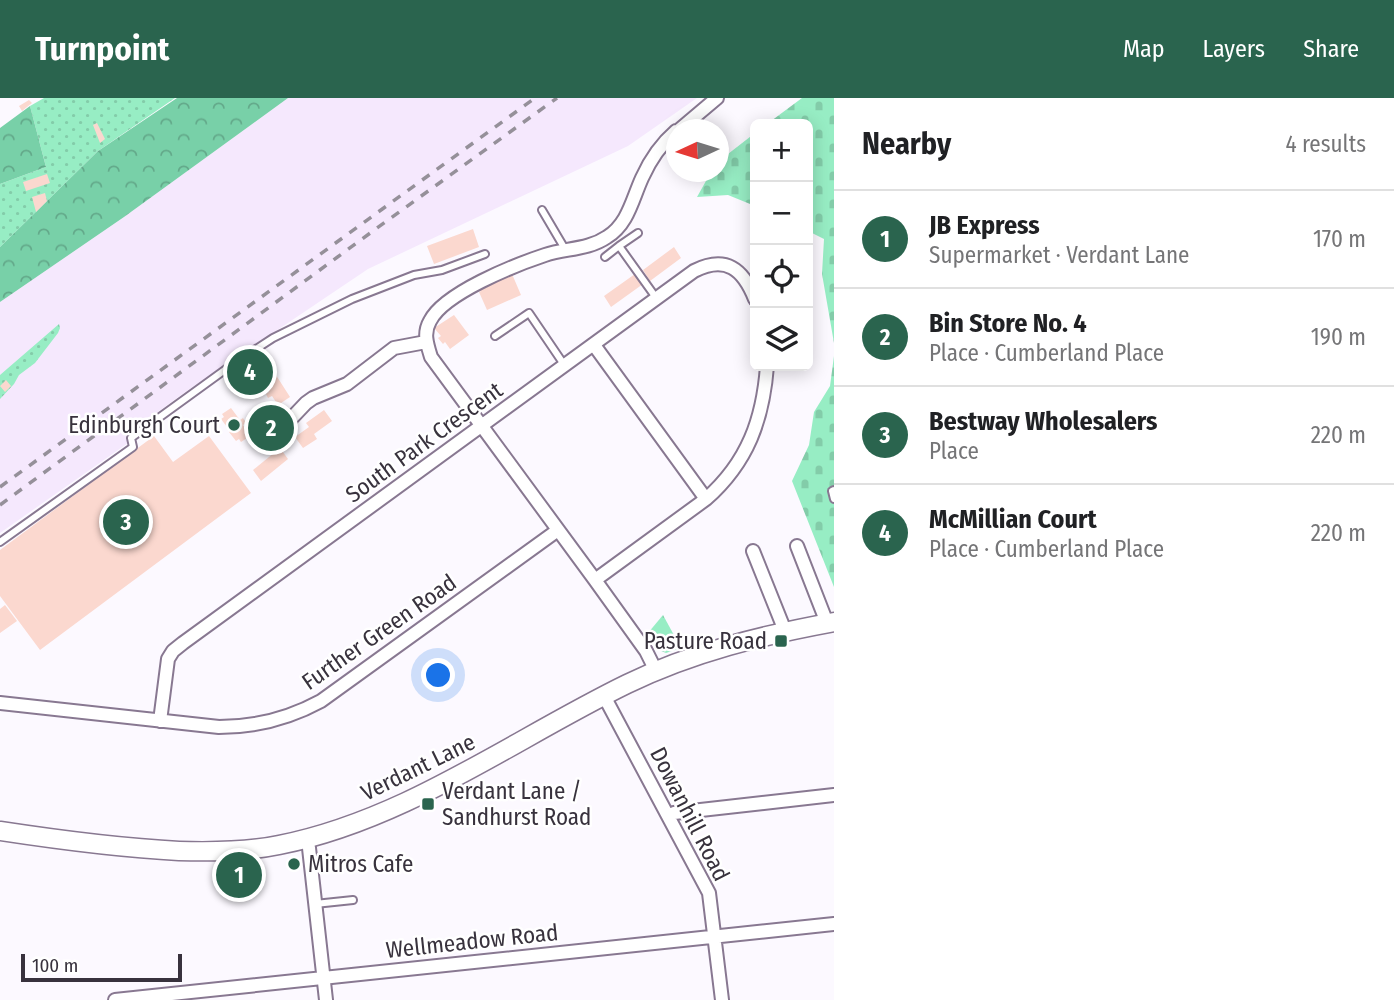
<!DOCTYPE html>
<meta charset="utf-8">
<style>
:root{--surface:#fff;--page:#f2f2f2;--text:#202124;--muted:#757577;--line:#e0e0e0;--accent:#2a644e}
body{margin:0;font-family:"Fira Sans Condensed",sans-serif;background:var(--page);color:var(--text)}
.controls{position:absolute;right:21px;top:21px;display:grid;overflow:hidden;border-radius:10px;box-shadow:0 4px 18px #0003}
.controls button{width:63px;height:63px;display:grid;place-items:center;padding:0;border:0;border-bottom:2px solid var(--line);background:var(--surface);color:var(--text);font:35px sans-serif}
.compass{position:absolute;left:666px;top:21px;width:63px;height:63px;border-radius:50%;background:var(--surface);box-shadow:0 4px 18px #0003;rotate:266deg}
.scale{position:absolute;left:21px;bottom:18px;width:161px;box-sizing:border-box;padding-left:7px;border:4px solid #38323d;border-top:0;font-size:19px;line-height:24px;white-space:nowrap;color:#38323d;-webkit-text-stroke:5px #fff;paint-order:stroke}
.you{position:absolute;left:439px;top:578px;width:24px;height:24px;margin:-18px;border:5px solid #fff;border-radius:50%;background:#1a73e8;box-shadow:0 0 0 10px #1a73e833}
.badge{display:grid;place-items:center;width:46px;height:46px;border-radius:50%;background:var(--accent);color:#fff;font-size:23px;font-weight:700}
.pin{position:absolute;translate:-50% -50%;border:4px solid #fff;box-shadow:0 2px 7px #0006}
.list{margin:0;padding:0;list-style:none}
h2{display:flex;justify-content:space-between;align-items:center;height:91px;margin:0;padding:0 28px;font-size:30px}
h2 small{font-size:23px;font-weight:400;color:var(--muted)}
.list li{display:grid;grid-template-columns:46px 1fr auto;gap:21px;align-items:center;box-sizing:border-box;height:98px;padding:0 28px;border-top:2px solid var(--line)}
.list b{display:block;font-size:26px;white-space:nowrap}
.list p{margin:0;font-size:23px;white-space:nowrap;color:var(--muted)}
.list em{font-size:23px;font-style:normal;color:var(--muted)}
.icon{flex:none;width:38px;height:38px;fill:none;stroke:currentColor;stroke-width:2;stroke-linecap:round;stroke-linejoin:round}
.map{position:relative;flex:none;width:834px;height:902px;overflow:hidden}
header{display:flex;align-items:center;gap:42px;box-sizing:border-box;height:98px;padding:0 35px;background:var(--accent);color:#fff}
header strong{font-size:33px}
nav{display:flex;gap:38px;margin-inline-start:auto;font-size:24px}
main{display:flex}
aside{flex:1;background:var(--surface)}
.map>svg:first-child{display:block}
.built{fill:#f5e8fd}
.grass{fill:url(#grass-dots)}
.forest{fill:url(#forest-crowns)}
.cemetery{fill:url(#cemetery-stones)}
.park{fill:url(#park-tufts)}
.building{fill:#fbd8cf}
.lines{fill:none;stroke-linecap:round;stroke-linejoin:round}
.lane-casing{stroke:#887891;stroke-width:10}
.street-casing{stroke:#887891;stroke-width:16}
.secondary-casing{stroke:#887891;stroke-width:21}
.lane{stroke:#fff;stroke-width:6}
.street{stroke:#fff;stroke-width:12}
.secondary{stroke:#fff;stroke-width:18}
.rail{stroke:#959099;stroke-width:3.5;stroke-dasharray:9 9;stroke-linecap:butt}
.poi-dot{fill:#2a644e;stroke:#fff;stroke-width:2.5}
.labels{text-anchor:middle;stroke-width:5;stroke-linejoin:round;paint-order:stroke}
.poi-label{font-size:23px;fill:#38323d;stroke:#fff;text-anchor:end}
.street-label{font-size:23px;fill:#38323d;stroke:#fff}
</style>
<header>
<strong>Turnpoint</strong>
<nav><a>Map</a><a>Layers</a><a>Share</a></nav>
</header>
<main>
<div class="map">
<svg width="834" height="902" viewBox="0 0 834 902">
<defs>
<pattern id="grass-dots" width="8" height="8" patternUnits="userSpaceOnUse" patternTransform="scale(1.75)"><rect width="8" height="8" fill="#97edc4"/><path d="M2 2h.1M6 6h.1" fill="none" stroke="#83cca9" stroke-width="1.8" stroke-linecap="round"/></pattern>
<pattern id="forest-crowns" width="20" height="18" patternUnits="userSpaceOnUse" patternTransform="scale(1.75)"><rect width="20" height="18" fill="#78d0a8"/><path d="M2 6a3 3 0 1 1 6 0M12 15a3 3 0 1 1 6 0" fill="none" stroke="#63a98a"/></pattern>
<pattern id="cemetery-stones" width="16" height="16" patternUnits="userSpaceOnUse" patternTransform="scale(1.75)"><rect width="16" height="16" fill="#97edc4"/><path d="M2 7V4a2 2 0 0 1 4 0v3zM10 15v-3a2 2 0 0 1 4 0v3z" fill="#83cca9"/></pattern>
<pattern id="park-tufts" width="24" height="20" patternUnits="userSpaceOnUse" patternTransform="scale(1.75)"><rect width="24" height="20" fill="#97edc4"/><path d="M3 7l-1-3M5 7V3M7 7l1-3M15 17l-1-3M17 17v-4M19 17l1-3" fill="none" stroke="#83cca9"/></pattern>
</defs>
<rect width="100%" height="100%" fill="#fcf9ff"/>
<path class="built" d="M288 0H697L628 48 368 171 188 292 126 337 128 345 0 435V204L124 119Z"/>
<path class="grass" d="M44 0H175L98 53 0 149V86L46 69 30 8Z
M59 226 60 230 58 235 35 265 19 277 14 286 0 301V277Z"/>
<path class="forest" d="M177 0H288L124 119 0 204V149L98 53Z
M30 8 46 69 0 86V30Z"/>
<path class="cemetery" d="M802 0H834V245L822 176 824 141 808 133V26H767Z
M755 35V108L728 97 697 99 711 74H718L719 63Z
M834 258V489L792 383 809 347 814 314 830 288Z"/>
<path class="park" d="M663 517 681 550 666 555 659 552 648 535Z"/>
<path class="building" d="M29 2 32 5 22 13 19 8Z
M97 25 105 41 100 45 93 27Z
M47 76 50 85 26 93 23 84Z
M45 95 47 103 36 114 32 99Z
M473 131 479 149 434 166 427 148Z
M674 149 681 160 650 183 643 172Z
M512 176 521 197 487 212 479 194 481 193 479 190Z
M635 176 643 186 611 209 604 198Z
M454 217 469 237 450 251 445 244 443 246 438 240 441 238 434 230Z
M262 254 264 256 266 255 274 266 266 271 267 273 262 277 261 275 246 285 248 288 235 295 227 284 230 283 227 279 242 269 244 271 249 268 247 264Z
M274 274 290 299 278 307 272 298 268 300 266 296 269 294 261 283Z
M6 282 11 288 5 294 0 288Z
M231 310 240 322 243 320 246 325 243 327 250 338 241 344 239 341 236 343 229 334 233 331 230 327 227 329 221 321 224 319 222 316Z
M324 312 332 323 314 336 317 341 303 350 295 339 309 329 306 325Z
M154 338 173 364 209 338 251 395 40 552 0 498V452Z
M280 350 288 361 261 383 253 372Z
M5 507 17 523 0 535V511Z"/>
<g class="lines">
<g class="lane-casing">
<path id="lane" d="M542 112 565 151
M638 135 619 148 657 201
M605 159 619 148
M495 238 529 215 565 268
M834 392 832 393 834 401
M0 444 133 349 131 340 233 266 273 240 352 201 414 177 442 172 485 156
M315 806 353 802"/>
</g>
<g class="street-casing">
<path id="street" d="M679 32 717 0
M594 247 706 401
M286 326 306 305 313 300 347 286 394 250 426 244
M797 448 827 525
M753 453 785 533
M595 482 706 401C748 364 763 321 767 268
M656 573 646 553 595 482 431 259C427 246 423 235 430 223 444 195 515 167 545 157 566 150 588 152 607 139 628 126 632 102 642 80 650 62 661 46 676 33
M604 598 709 795 722 902
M0 605 219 629C256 629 288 621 321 603L558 432
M160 623 168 561 173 553 183 545 694 173C726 157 743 171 755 201
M668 718 674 715 834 697
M307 741 309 750 326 902
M115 902 834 826"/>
</g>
<g class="secondary-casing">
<path id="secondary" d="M0 733C59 742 119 750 179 753 212 754 246 754 279 747 406 722 512 642 627 586 693 554 763 537 834 524"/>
</g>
<use href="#lane" class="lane"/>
<use href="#street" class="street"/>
<use href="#secondary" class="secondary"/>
<path class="rail" d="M0 389 535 0
M0 407 377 130 557 0"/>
</g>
<g class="poi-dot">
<circle cx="234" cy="327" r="7"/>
<rect x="774" y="536" width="14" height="14" rx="3.5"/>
<rect x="421" y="699" width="14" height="14" rx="3.5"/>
<circle cx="294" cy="766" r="7"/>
</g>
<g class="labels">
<g class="poi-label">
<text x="220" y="335">Edinburgh Court</text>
<text x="767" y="551">Pasture Road</text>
<text x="442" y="701" text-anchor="start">Verdant Lane /<tspan x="442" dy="26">Sandhurst Road</tspan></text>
<text x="308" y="774" text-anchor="start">Mitros Cafe</text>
</g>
<g class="street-label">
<text transform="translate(424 344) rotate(-36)" y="8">South Park Crescent</text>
<text transform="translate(379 534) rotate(-35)" y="8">Further Green Road</text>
<text transform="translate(418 669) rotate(-26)" y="8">Verdant Lane</text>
<text transform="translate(690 716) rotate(63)" y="8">Dowanhill Road</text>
<text transform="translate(472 843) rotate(-6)" y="8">Wellmeadow Road</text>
</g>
</g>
</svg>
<div class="controls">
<button>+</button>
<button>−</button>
<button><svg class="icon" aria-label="locate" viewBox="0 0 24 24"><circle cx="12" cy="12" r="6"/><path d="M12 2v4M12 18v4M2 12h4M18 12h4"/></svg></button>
<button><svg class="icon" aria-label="layers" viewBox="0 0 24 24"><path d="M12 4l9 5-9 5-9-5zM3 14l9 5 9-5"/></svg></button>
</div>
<svg class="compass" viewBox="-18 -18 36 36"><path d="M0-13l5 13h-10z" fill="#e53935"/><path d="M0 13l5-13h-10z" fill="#757577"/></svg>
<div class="scale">100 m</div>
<div class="you"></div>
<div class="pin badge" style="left:239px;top:777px">1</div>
<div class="pin badge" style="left:271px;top:330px">2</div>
<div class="pin badge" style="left:126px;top:424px">3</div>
<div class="pin badge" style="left:250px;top:274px">4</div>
</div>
<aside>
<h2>Nearby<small>4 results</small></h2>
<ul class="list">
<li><span class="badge">1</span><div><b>JB Express</b><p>Supermarket · Verdant Lane</p></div><em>170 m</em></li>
<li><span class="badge">2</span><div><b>Bin Store No. 4</b><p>Place · Cumberland Place</p></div><em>190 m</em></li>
<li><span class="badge">3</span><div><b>Bestway Wholesalers</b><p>Place</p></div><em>220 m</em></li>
<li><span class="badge">4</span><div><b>McMillian Court</b><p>Place · Cumberland Place</p></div><em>220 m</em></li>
</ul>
</aside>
</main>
